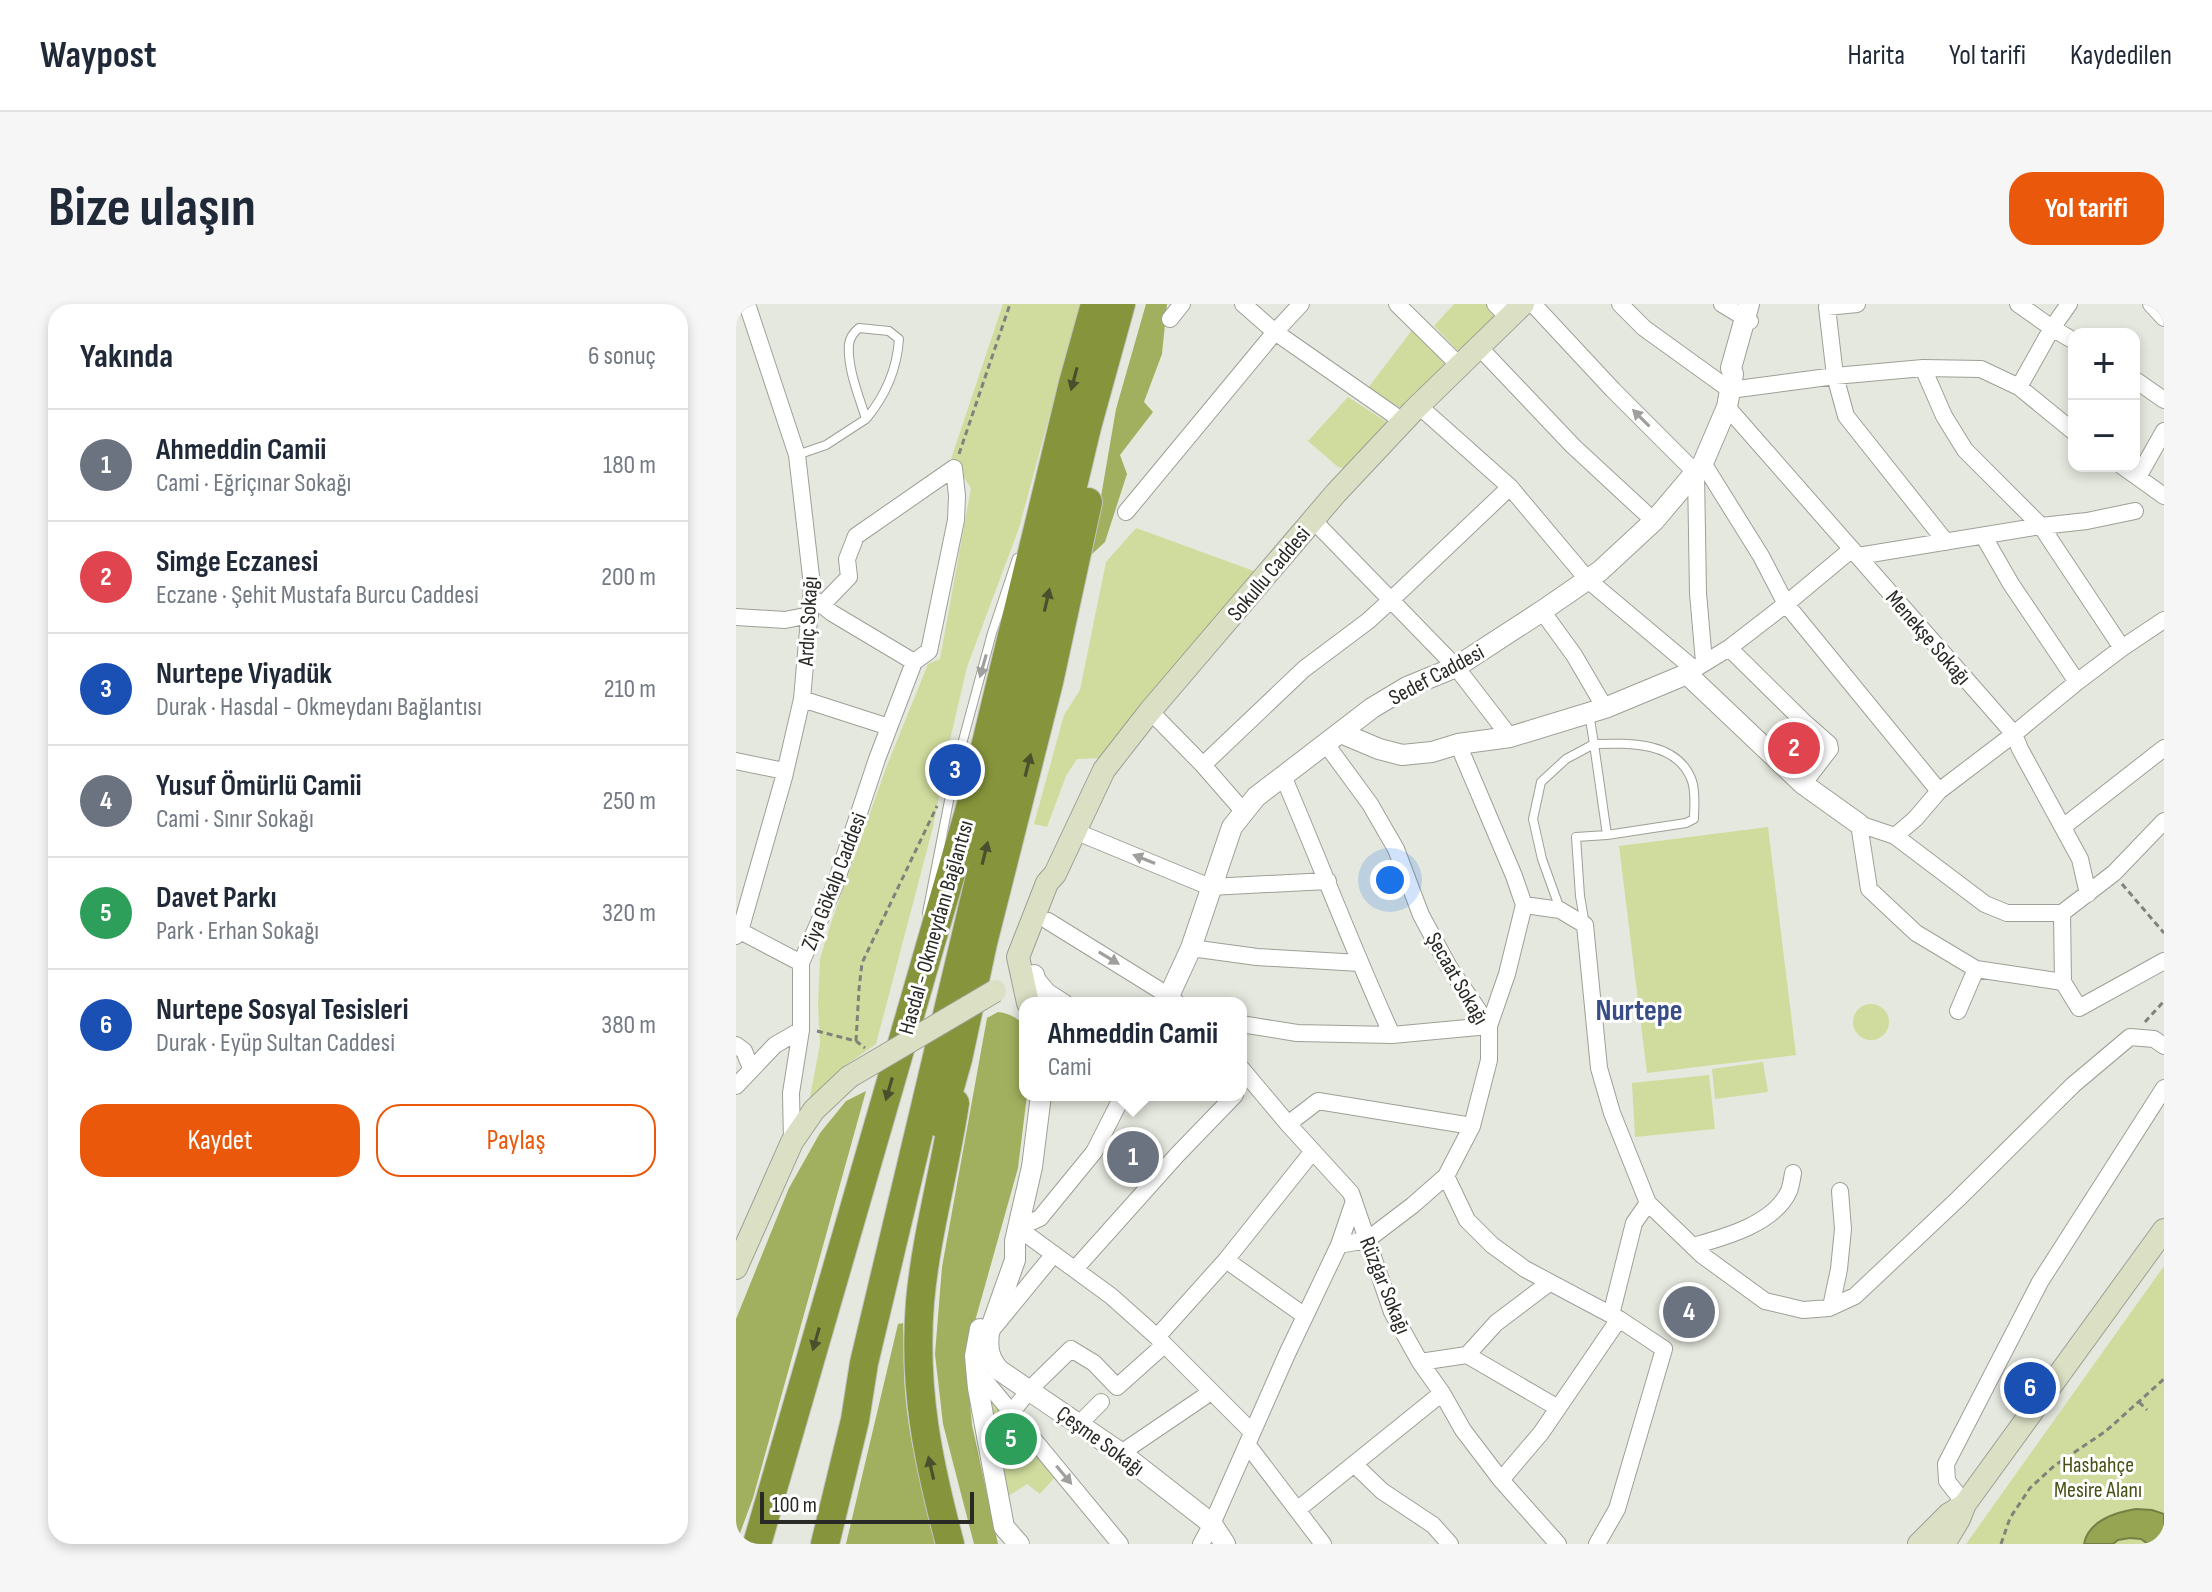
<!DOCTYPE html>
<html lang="tr">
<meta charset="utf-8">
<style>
:root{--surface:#fff;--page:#f6f6f7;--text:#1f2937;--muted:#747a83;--line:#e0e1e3;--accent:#ea580c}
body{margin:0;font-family:"Sofia Sans Condensed",sans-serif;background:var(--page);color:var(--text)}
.controls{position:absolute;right:24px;top:24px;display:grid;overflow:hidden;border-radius:16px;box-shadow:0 4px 12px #0003}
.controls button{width:72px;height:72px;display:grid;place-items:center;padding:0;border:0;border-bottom:2px solid var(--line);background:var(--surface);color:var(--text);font:40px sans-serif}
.scale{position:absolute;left:24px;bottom:20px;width:214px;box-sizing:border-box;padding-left:8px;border:4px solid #292a26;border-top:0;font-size:22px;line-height:28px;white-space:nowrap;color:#292a26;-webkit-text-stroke:6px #fff;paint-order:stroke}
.you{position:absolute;left:654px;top:576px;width:28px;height:28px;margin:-20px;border:6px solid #fff;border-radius:50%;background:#1a73e8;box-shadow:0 0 0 12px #1a73e833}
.badge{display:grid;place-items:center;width:52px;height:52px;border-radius:50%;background:var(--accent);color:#fff;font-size:26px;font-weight:700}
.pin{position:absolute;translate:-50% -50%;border:4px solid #fff;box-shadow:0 2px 8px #0006}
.popup{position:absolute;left:283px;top:693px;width:228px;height:104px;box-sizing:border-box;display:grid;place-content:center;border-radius:16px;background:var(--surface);filter:drop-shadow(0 2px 6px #0005);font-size:26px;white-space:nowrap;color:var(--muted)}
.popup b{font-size:30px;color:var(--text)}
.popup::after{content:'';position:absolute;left:50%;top:100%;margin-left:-16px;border:16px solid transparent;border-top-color:var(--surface)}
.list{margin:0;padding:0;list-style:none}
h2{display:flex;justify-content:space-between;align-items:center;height:104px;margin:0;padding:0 32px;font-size:34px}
h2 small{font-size:26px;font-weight:400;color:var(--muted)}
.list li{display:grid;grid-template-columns:52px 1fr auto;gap:24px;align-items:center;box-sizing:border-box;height:112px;padding:0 32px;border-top:2px solid var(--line)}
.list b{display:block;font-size:30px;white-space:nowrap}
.list p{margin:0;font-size:26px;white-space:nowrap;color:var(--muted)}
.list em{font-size:26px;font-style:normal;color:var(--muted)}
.actions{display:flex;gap:16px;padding:24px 32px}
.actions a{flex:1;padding:18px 0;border:2px solid var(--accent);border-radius:24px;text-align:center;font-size:28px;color:var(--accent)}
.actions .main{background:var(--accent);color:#fff}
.map{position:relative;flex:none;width:1428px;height:1240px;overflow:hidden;border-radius:24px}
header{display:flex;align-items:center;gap:48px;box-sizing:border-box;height:112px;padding:0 40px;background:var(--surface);border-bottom:2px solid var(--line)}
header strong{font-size:38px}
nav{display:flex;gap:44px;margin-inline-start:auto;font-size:28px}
.intro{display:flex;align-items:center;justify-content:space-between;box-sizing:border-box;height:192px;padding:0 48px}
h1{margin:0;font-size:56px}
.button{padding:20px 36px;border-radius:24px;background:var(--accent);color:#fff;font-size:28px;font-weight:700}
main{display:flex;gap:48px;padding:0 48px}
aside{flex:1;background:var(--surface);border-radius:24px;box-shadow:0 4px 12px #0003}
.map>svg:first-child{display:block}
.green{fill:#cfdc9d}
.forest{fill:#a0b05e}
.water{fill:#95a552;stroke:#758045;stroke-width:2}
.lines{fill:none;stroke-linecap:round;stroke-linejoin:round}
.service-casing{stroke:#9da096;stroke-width:10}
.minor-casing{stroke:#9da096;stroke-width:18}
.tertiary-casing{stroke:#9da096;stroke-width:22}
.secondary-casing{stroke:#9da096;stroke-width:24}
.motorway-casing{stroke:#c3c3c2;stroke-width:30}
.path{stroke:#80827b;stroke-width:3;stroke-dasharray:6 4;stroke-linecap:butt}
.service{stroke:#fff;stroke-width:8}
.minor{stroke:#fff;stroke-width:16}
.tertiary{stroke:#fff;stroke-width:20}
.secondary{stroke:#dbdfc4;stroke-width:22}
.motorway{stroke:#86953b;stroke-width:28}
.secondary-bridge-casing{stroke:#9da096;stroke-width:24;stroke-linecap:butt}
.secondary-bridge{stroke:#dbdfc4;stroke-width:22}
.oneway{fill:#4a4f2d}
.oneway2{fill:#9f9f9d}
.labels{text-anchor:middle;stroke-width:6;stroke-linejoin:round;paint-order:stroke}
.street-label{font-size:22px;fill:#292a26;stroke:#fff}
.park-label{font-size:22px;fill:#465012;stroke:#fff}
.district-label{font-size:30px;font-weight:bold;fill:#384c86;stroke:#fff}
</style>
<header>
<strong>Waypost</strong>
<nav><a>Harita</a><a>Yol tarifi</a><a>Kaydedilen</a></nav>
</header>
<div class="intro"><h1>Bize ulaşın</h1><a class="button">Yol tarifi</a></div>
<main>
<aside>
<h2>Yakında<small>6 sonuç</small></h2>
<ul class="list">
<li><span class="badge" style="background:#6b7280">1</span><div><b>Ahmeddin Camii</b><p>Cami · Eğriçınar Sokağı</p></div><em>180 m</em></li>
<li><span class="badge" style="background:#e0444e">2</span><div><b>Simge Eczanesi</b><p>Eczane · Şehit Mustafa Burcu Caddesi</p></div><em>200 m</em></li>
<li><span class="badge" style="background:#1a4fb4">3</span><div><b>Nurtepe Viyadük</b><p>Durak · Hasdal - Okmeydanı Bağlantısı</p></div><em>210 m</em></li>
<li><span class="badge" style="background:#6b7280">4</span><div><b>Yusuf Ömürlü Camii</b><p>Cami · Sınır Sokağı</p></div><em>250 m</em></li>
<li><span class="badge" style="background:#2e9e5b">5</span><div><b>Davet Parkı</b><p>Park · Erhan Sokağı</p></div><em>320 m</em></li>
<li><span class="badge" style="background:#1a4fb4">6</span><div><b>Nurtepe Sosyal Tesisleri</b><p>Durak · Eyüp Sultan Caddesi</p></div><em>380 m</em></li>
</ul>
<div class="actions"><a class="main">Kaydet</a><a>Paylaş</a></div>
</aside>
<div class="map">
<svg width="1428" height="1240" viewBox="0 0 1428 1240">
<rect width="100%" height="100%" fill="#e5e8de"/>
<path class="green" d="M267 0H344L283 224 231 363 214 436 197 523 140 740 107 763 76 793H74L84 740 82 702 84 655 95 619 150 464 192 360 204 355 235 184 215 155Z
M718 0H750L764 14 725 50 698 22Z
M676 26 709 59 668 106 632 84Z
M612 93 652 119 611 165 602 163 572 137Z
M400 224 518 267 365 454 341 455 330 472 311 523 298 520 328 411 344 386 370 258Z
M1032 523 1060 751 911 769 883 542Z
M1117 718a18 18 0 1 1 36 0a18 18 0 1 1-36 0Z
M1027 758 1032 788 979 795 976 765Z
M973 771 979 825 899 833 896 779Z
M1428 962V1240H1230Z
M254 1087 320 1172 304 1190 291 1180 268 1195 252 1099Z"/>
<path class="forest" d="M410 0H431L426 50 408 98 417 108 384 151 391 170 369 238 355 251 380 105Z
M262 708C273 709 283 714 289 724V791H291L282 864 234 1035 231 1066 236 1121 262 1240H238L207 1120 199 1050 206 963 251 714Z
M130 787 17 1194 0 1240V1015L53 884 84 829 110 797Z
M167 1019C168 1042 167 1065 169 1088 173 1140 187 1190 201 1240H110L162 1020Z"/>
<path class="water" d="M1400 1205 1416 1206 1428 1210V1240H1412L1405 1235 1394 1234 1382 1236 1377 1240H1348C1352 1217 1380 1208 1400 1205Z"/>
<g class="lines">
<g class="service-casing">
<path id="service" d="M123 24 153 27 163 35C161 66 150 91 130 115 123 92 111 64 113 40 114 33 118 28 123 24Z
M61 151 90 141 130 115
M824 605 806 555 797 515 805 478 830 455 858 440 853 409
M191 609 219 466 256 329 281 254
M849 621 844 592 840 533 871 531 858 440C893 439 942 437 956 477 960 489 958 503 958 515L950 519 871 531"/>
</g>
<g class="minor-casing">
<path id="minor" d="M507 0 539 28 668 118
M661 0 724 62
M759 0 773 14
M797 0 877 86 960 169 962 289 968 358
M884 0 908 24 994 86 1099 72 1187 64 1245 65 1283 83 1338 128
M986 0 1014 17
M1121 0 1091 3 1099 72 1110 112 1210 238
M1282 0 1316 24 1338 37
M1415 0 1428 14
M434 15 446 0
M743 43 837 142 918 217
M1187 64 1208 112 1229 146 1305 222 1386 344
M1398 75 1428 96
M1283 83 1316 24 1333 0
M683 102 774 183 852 276 958 365
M991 103 1278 430 1284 445 1344 555 1352 590
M967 159 1025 252 1050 300 1203 487
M1386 162 1428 192
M1402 173 1428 127
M390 208 539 28 565 0
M577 216 720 363 774 433
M1248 233 1275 280 1341 378
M1122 252 1305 222 1351 217 1399 207
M78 295 96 309 178 358
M86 301 113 273 111 255 120 232 218 164 221 192 220 216 193 347 178 358
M806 307 838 351 869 404
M0 313 49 316 74 311
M1428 316 1386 344 1341 378 1278 430 1203 487 1179 515 1159 532 1123 520 1133 585 1180 629 1240 665 1327 678 1343 704 1428 657
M993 344 1068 418 1093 440 1094 445 1067 480
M962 363 993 344 1050 300 1116 245
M66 395 153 423
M414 407 467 461 508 508
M590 440 634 500 660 545 685 611 713 663 753 722V756L736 822 710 872 677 901 631 936 603 941
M722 440 778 572 788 601 771 670 753 722
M0 457 48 467
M467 461 568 365 632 317 655 296 774 183
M547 472C584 558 617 646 656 731
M1327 523 1428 444
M341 528 474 583 592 577
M1159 532 1249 600 1271 609H1326L1378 569 1428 517
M788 601 824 606 849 621 863 764 876 809 912 899 966 951 1029 997 1067 1006 1093 1004 1119 992 1222 895 1337 781 1394 733 1418 735 1428 742
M1326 609 1327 678
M312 617 433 692 441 699
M4 627 65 659
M0 632 4 627 48 473 66 395 76 281 61 151 11 0
M455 644 521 653 624 659
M300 674 312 688 329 699
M1222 707 1240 665
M505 720 561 729 656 731 753 722
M0 741 8 747 15 764
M505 764 552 820 615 889 656 1008 684 1058 706 1089 727 1126 765 1176 822 1240
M0 782 39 741 65 726
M387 791 358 848 304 914 282 924 375 992 421 1033 516 1128
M552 820 582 797 736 822
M56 838 55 789 65 726V659L99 581 141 455 178 358
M710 872 731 916 756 941 789 965 883 1015 928 1045 881 1205 861 1240
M957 942C989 933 1038 920 1053 887 1055 882 1056 875 1057 869
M490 956 569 1012
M339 965 441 851 499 791
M1095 1003 1103 965 1107 925 1104 887
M875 1011 898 919 912 899
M259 1022 318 950
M421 1033 490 956 577 847
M731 1051 760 1019 813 979
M684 1058 731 1051 822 1104
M242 1068 384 1240
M276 1108 294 1085 335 1045 358 1059 381 1083 428 1041
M343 1120 365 1098
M511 1140 587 1240
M385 1149 475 1088
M618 1160 646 1187 697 1221 714 1240
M765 1176 805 1129 883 1015
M1229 1200 1211 1177 1210 1160 1304 978 1428 784
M561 1206 706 1089
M465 1240 476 1220 551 1050 603 941 618 897"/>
</g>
<g class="tertiary-casing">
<path id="tertiary" d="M605 429 643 445 666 451 696 448 722 440 774 433 869 404 951 370 1067 480 1123 520
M298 671 306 699
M433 692 455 644 496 523 520 493 636 404 671 383 720 363 806 307 864 267 918 217 967 159 991 103 997 70 995 64 1013 0
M305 791 296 863 279 937V956L253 1029C251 1045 253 1054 263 1066L385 1149 476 1220 489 1240
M244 1025 239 1052 242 1084 268 1223 283 1240"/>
</g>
<g class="secondary-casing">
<path id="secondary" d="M292 699 282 653 311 579 319 570 368 466 414 407 600 189 677 107 787 0
M0 964 56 838 78 806 113 773
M1183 1240 1213 1210 1225 1203
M1208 1240 1223 1215 1229 1200 1428 926"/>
</g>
<g class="motorway-casing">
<path id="motorway" d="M204 819 222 755 247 639 313 378 352 198
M21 1240 236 497 337 79 359 0
M89 1240 119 1116 128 1059 351 123 385 0
M214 1240C192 1157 177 1085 184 998 190 931 209 866 219 799"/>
</g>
<path class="path" d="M223 150 274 0
M1386 580 1428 629
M1409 718 1428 697
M81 727 120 737 129 744
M120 737 123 685 126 659 201 502
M1403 1098 1411 1106
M1265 1240 1274 1214 1294 1184 1318 1162 1370 1127 1428 1075"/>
<use href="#service" class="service"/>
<use href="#minor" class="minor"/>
<use href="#tertiary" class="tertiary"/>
<use href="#secondary" class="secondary"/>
<use href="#motorway" class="motorway"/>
<g class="secondary-bridge-casing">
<path id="secondary-bridge" d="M113 773 259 687"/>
</g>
<use href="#secondary-bridge" class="secondary-bridge"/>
</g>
<defs><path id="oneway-solid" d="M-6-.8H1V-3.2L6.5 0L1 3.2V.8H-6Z" transform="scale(2)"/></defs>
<g class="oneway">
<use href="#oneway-solid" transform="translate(338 75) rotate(105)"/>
<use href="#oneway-solid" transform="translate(311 296) rotate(-77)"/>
<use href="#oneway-solid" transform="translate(292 461) rotate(-76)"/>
<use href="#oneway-solid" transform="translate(249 549) rotate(-76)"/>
<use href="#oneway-solid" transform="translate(153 785) rotate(106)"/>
<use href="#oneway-solid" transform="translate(80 1035) rotate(106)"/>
<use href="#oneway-solid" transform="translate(195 1164) rotate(-103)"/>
</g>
<g class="oneway2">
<use href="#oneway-solid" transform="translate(905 114) rotate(-135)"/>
<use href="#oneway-solid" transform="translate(247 362) rotate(106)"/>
<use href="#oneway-solid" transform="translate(408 555) rotate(-158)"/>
<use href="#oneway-solid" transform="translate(373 654) rotate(31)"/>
<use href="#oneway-solid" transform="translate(328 1171) rotate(50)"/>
</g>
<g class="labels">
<g class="street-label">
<text transform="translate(532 269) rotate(-50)" y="8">Sokullu Caddesi</text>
<text transform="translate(71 317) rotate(-87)" y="8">Ardıç Sokağı</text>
<text transform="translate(1193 333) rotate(49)" y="8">Menekşe Sokağı</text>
<text transform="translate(700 370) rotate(-28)" y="8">Sedef Caddesi</text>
<text transform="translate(97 577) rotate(-69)" y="8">Ziya Gökalp Caddesi</text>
<text transform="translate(199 623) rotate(-74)" y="8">Hasdal - Okmeydanı Bağlantısı</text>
<text transform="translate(722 674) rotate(60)" y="8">Şecaat Sokağı</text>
<text transform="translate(650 981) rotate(68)" y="8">Rüzgar Sokağı</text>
<text transform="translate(365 1136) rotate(36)" y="8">Çeşme Sokağı</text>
</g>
<g class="park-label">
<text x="1362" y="1168">Hasbahçe<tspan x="1362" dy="25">Mesire Alanı</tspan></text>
</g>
<g class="district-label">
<text x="903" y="716">Nurtepe</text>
</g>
</g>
</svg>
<div class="controls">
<button>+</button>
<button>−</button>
</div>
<div class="scale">100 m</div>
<div class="you"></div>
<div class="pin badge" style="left:397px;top:853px;background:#6b7280">1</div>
<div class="popup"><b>Ahmeddin Camii</b>Cami</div>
<div class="pin badge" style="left:1058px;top:444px;background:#e0444e">2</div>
<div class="pin badge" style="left:219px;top:466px;background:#1a4fb4">3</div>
<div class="pin badge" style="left:953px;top:1008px;background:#6b7280">4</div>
<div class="pin badge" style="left:275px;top:1135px;background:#2e9e5b">5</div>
<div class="pin badge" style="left:1294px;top:1084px;background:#1a4fb4">6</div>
</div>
</main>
